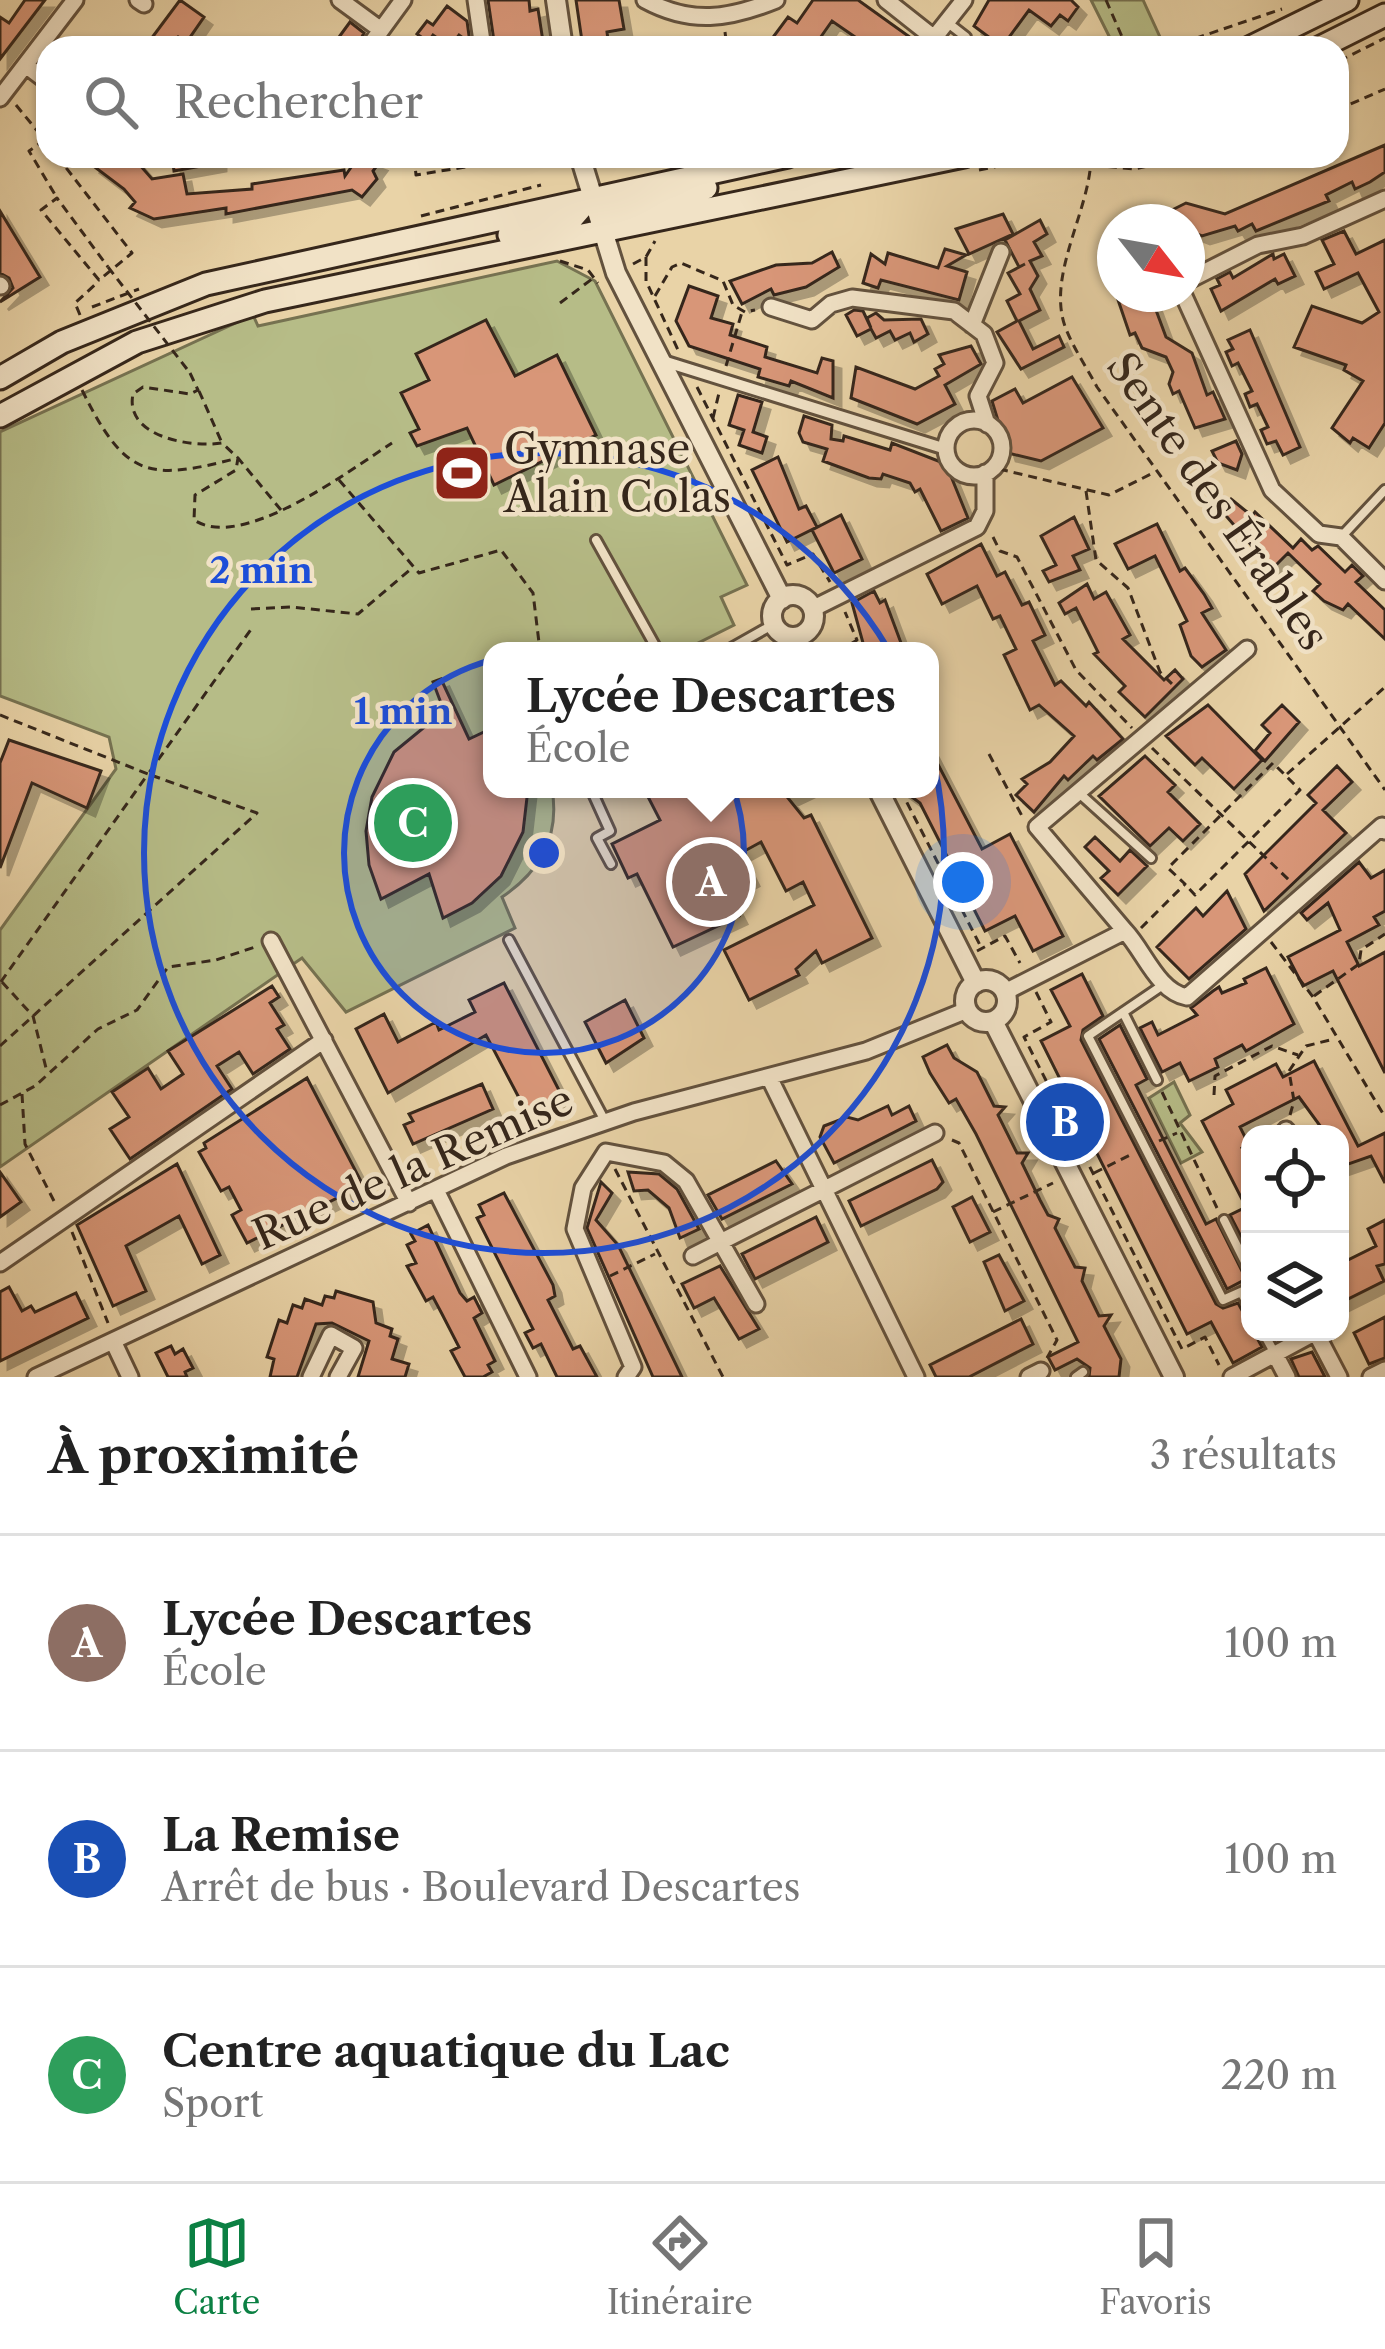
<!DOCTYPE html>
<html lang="fr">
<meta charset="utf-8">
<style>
:root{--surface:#fff;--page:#f2f2f2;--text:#222;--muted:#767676;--line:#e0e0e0;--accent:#0b8043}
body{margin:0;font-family:"Libre Caslon Text",serif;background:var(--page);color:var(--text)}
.controls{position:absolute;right:36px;bottom:36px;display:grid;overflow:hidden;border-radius:24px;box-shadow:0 3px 9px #0004}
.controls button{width:108px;height:108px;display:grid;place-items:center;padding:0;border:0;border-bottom:3px solid var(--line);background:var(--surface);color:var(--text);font:60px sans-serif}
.compass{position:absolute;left:1097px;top:204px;width:108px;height:108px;border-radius:50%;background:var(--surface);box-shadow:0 3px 9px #0004;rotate:121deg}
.you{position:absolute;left:963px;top:882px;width:42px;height:42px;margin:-30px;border:9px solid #fff;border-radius:50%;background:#1a73e8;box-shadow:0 0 0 18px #1a73e833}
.badge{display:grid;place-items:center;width:78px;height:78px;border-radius:50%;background:var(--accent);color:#fff;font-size:39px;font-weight:700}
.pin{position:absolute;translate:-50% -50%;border:6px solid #fff;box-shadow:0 3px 12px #0006}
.popup{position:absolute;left:483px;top:642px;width:456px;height:156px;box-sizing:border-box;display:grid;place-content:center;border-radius:24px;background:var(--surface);filter:drop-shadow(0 3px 9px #0005);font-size:39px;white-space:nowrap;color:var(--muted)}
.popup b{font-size:45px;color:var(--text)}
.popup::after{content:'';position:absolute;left:50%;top:100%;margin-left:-24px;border:24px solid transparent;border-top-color:var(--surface)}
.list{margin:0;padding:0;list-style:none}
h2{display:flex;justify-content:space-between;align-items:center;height:156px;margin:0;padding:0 48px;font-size:51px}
h2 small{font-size:39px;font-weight:400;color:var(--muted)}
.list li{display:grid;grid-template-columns:78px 1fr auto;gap:36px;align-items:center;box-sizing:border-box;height:216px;padding:0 48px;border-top:3px solid var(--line)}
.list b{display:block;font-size:45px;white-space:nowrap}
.list p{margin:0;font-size:39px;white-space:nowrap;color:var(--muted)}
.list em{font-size:39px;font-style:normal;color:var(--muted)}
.icon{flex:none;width:66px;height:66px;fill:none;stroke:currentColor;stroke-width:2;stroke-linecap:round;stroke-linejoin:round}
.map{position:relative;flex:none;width:1385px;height:1377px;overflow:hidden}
.search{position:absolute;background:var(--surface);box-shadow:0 3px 9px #0004;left:36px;right:36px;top:36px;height:132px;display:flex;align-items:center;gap:30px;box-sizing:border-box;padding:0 42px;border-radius:36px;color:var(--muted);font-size:45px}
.sheet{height:804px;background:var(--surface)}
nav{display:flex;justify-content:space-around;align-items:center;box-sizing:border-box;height:168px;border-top:3px solid var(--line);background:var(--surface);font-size:33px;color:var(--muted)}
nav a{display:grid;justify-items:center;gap:6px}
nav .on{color:var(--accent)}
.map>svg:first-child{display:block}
.green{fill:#b6bc87;stroke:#767251;stroke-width:3}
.building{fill:#d89678;stroke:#36271b;stroke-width:3;filter:url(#shadow)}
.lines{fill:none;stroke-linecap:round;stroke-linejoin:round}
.service-casing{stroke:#63523e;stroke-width:14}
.pedestrian-casing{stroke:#63523e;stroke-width:16}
.minor-casing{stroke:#63523e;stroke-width:21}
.tertiary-casing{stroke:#63523e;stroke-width:24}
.secondary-casing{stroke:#36271b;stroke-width:27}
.path{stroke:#36271b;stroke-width:3;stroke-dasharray:9 6;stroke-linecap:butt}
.service{stroke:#f1e2c6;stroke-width:8}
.pedestrian{stroke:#f1e2c6;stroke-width:10}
.minor{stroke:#f1e2c6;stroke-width:15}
.tertiary{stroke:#f1e2c6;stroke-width:18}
.secondary{stroke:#f1e2c6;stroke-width:21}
.path-bridge{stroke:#36271b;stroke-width:3;stroke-dasharray:9 6;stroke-linecap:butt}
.ring{fill:none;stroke:#1d4ed8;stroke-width:6}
.labels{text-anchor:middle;stroke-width:9;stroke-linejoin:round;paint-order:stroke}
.poi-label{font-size:42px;fill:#36271b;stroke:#f1e2c6;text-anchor:start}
.street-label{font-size:42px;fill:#36271b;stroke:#f1e2c6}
.centre{fill:#1d4ed8;stroke:#f1e2c6;stroke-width:6}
.ring-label{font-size:36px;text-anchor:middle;font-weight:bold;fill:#1d4ed8;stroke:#f1e2c6;stroke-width:9;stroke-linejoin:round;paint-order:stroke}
</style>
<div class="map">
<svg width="1385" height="1377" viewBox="0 0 1385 1377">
<defs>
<filter id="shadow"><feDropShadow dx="8" dy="8" stdDeviation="0" flood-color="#0004"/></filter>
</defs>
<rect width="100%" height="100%" fill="#e9d3a7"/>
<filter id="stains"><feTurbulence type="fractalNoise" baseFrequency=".00167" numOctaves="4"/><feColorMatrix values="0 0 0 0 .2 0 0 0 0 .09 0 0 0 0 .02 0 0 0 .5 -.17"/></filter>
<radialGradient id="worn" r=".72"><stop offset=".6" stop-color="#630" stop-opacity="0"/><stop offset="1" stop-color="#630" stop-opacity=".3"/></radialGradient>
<path class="green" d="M1091 0H1143L1165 48H1115Z
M557 261 595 281 747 585 721 597 734 625 682 651H492V789H552C560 836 541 871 502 897L515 928 346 1012 302 958 0 1167V930L116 769 109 737 0 696V432L253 315 258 326Z
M1174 1082 1190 1115 1180 1123 1202 1152 1181 1163 1149 1098Z"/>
<path class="building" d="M25 0H45L0 59V17L9 23Z
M180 0 204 17 186 43 178 37 164 48 151 39Z
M488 0H529L530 11 538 9 544 48H495Z
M576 0H619L624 29 607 32 609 48H583Z
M813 0H858L925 48H871L832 21 813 48H765L788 17 797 23Z
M989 0H1071L1078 7 1068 21 1060 15 1051 26 1029 10 1002 47 974 26Z
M447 6 467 21 470 43 459 35 450 47 433 35 428 42 417 34 427 21 433 25Z
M350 22 364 33 356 48H331Z
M1385 145V172L1370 182 1355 189 1352 182 1326 195 1329 201 1256 231 1252 224 1238 231 1235 226 1202 236 1187 230V222H1148L1186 203 1225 214Z
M98 156H132L152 179 183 174 187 194 252 189V184L344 170 345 176 359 156 379 163 373 171 377 179 362 197 352 190 226 214V208L154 219 130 208 135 202 124 189 92 165Z
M179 156H218V163L174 171 172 157Z
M0 211 40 277 0 302 13 288 9 278 0 273Z
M1003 214 1013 234 969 254 956 229Z
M1040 220 1047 234 1034 242 1042 256 1030 261 1038 276 1030 289 1040 310 1019 321 1033 349 1059 336 1064 347 1021 369 997 332 1017 321 1007 301 1020 294 1008 273 1025 264 1019 267 1005 240Z
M1344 231 1356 254 1385 240V423L1369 448 1353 438 1350 443 1332 428 1363 381 1344 370 1346 365 1294 347 1312 306 1362 323 1379 312 1358 273 1324 289 1316 272 1334 264 1322 240Z
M945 249 966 255 947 266 967 272 959 300 881 280 878 288 863 283 871 254 885 264 888 253 938 268Z
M832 252 839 267 806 287 774 295 771 289 742 304 730 281 776 265 812 263Z
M1273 254 1274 259 1284 254 1295 276 1278 284 1275 279 1221 311 1211 289 1220 285 1217 279 1230 272 1233 278Z
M689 286 718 296 711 318 733 324 730 335 767 347 765 357 817 373 822 358 833 361V398L791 381 789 386 758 377 760 369 689 346 676 321Z
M1116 294H1150L1166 337 1192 353 1207 395 1213 392 1225 419 1195 428 1179 391 1173 394 1169 384 1173 372 1166 357 1142 348 1135 333 1130 335Z
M854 310 863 311 871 328 867 318 876 313 884 320 921 319 928 334 914 342 910 333 895 340 890 331 876 338 871 329 857 336 846 315Z
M486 320 515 376 557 355 596 435 494 485 467 428 417 446 410 433 419 429 401 393 429 380 416 354Z
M1250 330 1300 447 1283 455 1276 441 1267 444 1261 430 1268 427 1257 404 1250 407 1245 394 1252 391 1238 363 1232 366 1226 352 1233 349 1228 340Z
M971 346 981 364 945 385 955 404 917 424 851 398 856 367 915 389 939 376 935 369 944 364 939 355Z
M1072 377 1103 428 1041 461 1008 453 992 401 1015 389 1023 403Z
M738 395 762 402 753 432 767 437 762 453 739 445 744 430 729 425Z
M804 416 832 425 831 439 843 441 844 436 890 450 892 443 946 464 968 518 941 531 920 489 915 492 910 483 883 474 881 479 869 478 823 461 827 449 803 442 799 433Z
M1236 441 1242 454 1237 470 1218 463 1212 451Z
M778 457 799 509 806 506 817 527 787 542 752 470Z
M1231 499 1252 516 1255 512 1293 548 1301 539 1312 550 1318 546 1345 572 1352 565 1363 576 1356 582 1385 610V639L1348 604 1343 610 1324 601 1313 591 1320 584 1288 553 1272 569 1221 510Z
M841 515 862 559 834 573 812 530Z
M1074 517 1089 549 1073 556 1080 570 1049 582 1043 571 1056 565 1041 536Z
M1157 524 1180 571 1185 568 1204 594 1212 608 1202 613 1226 650 1202 667 1191 656 1180 625 1187 621 1155 556 1128 569 1115 544Z
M981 544 997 576 1005 572 1022 605 1029 602 1045 635 1033 641 1055 685 1061 681 1086 706 1089 702 1123 739 1097 760 1093 756 1068 780 1064 776 1034 812 1016 795 1027 784 1022 779 1050 762 1074 736 1039 705 1030 710 1004 655 1016 649 1000 616 993 619 977 586 942 604 927 574Z
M1087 584 1094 599 1106 592 1130 635 1123 639 1164 680 1175 670 1183 679 1145 717 1119 692 1125 686 1094 654 1098 652 1076 608 1065 614 1059 603Z
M874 591 880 603 885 600 904 651H868L863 643 852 603Z
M441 679 469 739 484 732 492 750V789H528L523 832 501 876 472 903 443 918 429 874 381 899 369 865 366 831 372 797 394 752 444 711 433 682Z
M1208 705 1262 760 1234 789 1202 758 1195 765 1166 736Z
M1282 705 1299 722 1265 761 1255 751 1270 733 1262 725Z
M9 740 101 771 87 808 32 783 0 868V763Z
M930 749 982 849 1010 834 1063 936 1033 951 1015 916 985 931 920 803 901 789H930Z
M1145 756 1175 785 1168 792 1200 824 1183 841 1169 828 1150 846 1099 796Z
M1337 766 1352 782 1323 810 1346 833 1264 911 1245 874 1316 803 1308 795Z
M644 789H707L710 794 721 789H807L788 798 804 818 811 815 872 938 822 963 816 951 796 969 799 975 749 1000 724 950 814 905 803 882 786 891 761 842 739 854 751 878 726 891 739 916 673 947 637 874 628 878 612 844 660 820Z
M1095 837 1120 861 1130 850 1147 866 1118 895 1101 878 1109 871 1085 847Z
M1359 862 1371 878 1385 870V911L1374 917 1379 925 1347 942 1359 966 1385 952V1073L1333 971 1303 986 1288 957 1340 930 1328 903 1307 920 1301 913Z
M1227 891 1246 929 1189 979 1157 947 1196 908 1203 916Z
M1266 968 1294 1024 1246 1051 1242 1045 1215 1059 1218 1067 1189 1081 1180 1063 1162 1072 1140 1028 1152 1022 1158 1035 1197 1015 1191 1008 1213 991 1219 987 1222 993 1246 983 1244 979Z
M1082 974 1103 1016 1083 1030 1081 1040 1216 1304 1223 1308 1238 1303 1262 1347 1233 1363 1211 1322 1187 1334 1041 1041 1070 1026 1051 990Z
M504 983 563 1098 527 1113 486 1035 388 1093 356 1029 384 1014 398 1042 436 1022 439 1030 475 1012 469 1000Z
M272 986 279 997 270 1003 284 1025 277 1029 290 1049 253 1074 239 1052 217 1066 232 1089 130 1159 110 1129 129 1117 112 1092 148 1068 161 1089 183 1074 168 1051Z
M625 1000 644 1038 606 1063 585 1022Z
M1120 1025 1147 1079 1136 1085 1206 1224 1216 1219 1246 1279 1227 1289 1099 1039Z
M947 1045 954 1058 977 1072 994 1106 1005 1107 998 1115 1017 1153H1028L1022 1163 1040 1200 1048 1215 1059 1219 1055 1228 1075 1267 1085 1268 1082 1281 1099 1316 1111 1315 1104 1326 1121 1359 1119 1377H1089L1090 1368 1077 1359 1055 1370 1048 1357 1078 1342 976 1134 956 1099 949 1103 930 1073 923 1057Z
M1314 1061 1358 1146 1385 1133V1183L1371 1156 1340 1167V1134H1326L1299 1097 1277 1108 1240 1127 1249 1145 1242 1148 1250 1163V1254L1230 1215 1246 1207 1202 1121 1233 1104 1226 1090 1276 1064 1283 1077Z
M307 1078 363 1185 247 1243 232 1215 241 1210 229 1187 221 1191 199 1152 206 1148 204 1143Z
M482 1084 493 1109 413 1144 404 1125 413 1121 409 1114Z
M888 1106 892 1115 909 1106 916 1121 834 1163 820 1137 824 1126 847 1117 858 1120Z
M932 1160 943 1182 937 1189 861 1226 849 1201Z
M776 1161 792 1184 722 1219 708 1195Z
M177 1164 220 1255 202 1264 179 1216 126 1246 146 1291 113 1306 77 1225Z
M0 1172 21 1202 0 1217Z
M628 1172 659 1174 677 1189 699 1229 680 1238 669 1208 648 1190 634 1191Z
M601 1182 612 1193 596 1220 618 1245 682 1377H653L587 1228Z
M504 1193 553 1285 555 1296 548 1300 573 1349 580 1346 597 1377H557L541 1344 533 1348 525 1333 533 1329 477 1218 484 1215 479 1205Z
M972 1197 990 1232 970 1242 953 1207Z
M816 1217 828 1242 755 1279 742 1254Z
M1385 1220V1264L1377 1266 1384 1281 1340 1303V1264L1376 1246 1368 1229Z
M428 1225 460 1293 467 1301 474 1297 482 1313 474 1318 495 1361 488 1365 492 1372 483 1377H465L451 1351 459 1347 442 1314 433 1297 426 1301 407 1266 416 1263 407 1245 415 1241 411 1234Z
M999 1255 1024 1301 1005 1311 984 1262Z
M720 1266 759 1329 739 1339 714 1298 694 1308 682 1284Z
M9 1287 22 1311 31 1306 35 1312 76 1293 88 1318 0 1361V1292Z
M336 1291 373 1302 376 1323 392 1329 390 1336 398 1339 392 1359 409 1364 405 1377H358L369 1341 332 1323 316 1324 297 1377H270L274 1359 267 1357 279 1320 287 1323 293 1305 302 1308 305 1299 322 1305 325 1296 334 1298Z
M1385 1317V1358L1369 1364 1354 1333Z
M1021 1319 1033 1344 969 1377H936L930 1365Z
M171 1346 175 1354 183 1349 193 1368 185 1372 187 1377H168L156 1353Z
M1312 1352 1325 1377H1299L1291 1359Z"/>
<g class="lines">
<g class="service-casing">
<path id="service" d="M948 23 966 37V48
M1342 536 1385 490
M596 540 658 651
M726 651 774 624
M591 789 610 831 597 838 611 864
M1079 793 1151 858
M509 940 605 1121
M1163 985 1088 1036 1223 1300 1241 1292
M1123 1012 1157 1080
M1224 1220 1250 1272
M1250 1287 1241 1292 1250 1308
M1263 1332 1274 1352
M1076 1377 1083 1372"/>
</g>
<g class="pedestrian-casing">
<path id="pedestrian" d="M663 361 946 449"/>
</g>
<g class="minor-casing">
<path id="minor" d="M138 0 144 4
M340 0 381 30
M476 0 483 48
M645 0C691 25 729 19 776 0
M886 0 934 38 964 0
M368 48 403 0
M27 66 48 82
M0 98 75 0
M144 156H152
M1187 281 1258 245 1303 236 1385 199
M0 285 1 286
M1183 294 1272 490 1319 534 1341 537 1385 581
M771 307 812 320 831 304 852 298 954 311 984 334 995 363 978 396 987 424
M972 325 1001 252
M946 448a28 28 0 1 1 56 0a28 28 0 1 1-56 0Z
M812 609 977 527 985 511V473
M1125 931C1144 951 1158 992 1187 997L1382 826 1385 831
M271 941 409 1203
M1005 992 1125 931 1037 827 1247 649
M769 1077 916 1377
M1286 1130 1289 1134
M436 1190 528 1377
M693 1256 935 1133
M0 1263 324 1040
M1316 1333 1339 1377
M113 1341 130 1377
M1275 1354 1287 1377
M36 1377 506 1156 634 1112 866 1051 967 1010
M311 1377 331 1335 354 1348 338 1377
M626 1377 633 1367 575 1229 583 1188 606 1152 664 1163 686 1181 756 1304
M1029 1377 1041 1371
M1232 1377 1316 1332
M1371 1377 1385 1370"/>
</g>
<g class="tertiary-casing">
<path id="tertiary" d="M556 0 563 48
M580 156 616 273 782 599
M772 616a21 21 0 1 1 42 0a21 21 0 1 1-42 0Z
M878 789 976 983
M965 1001a21 21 0 1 1 42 0a21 21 0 1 1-42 0Z
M993 1021 1174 1377"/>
</g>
<g class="secondary-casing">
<path id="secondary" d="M1249 48 1347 0
M1319 48 1385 15
M599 229 617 209 706 188
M509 235 569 222 589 199
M0 378 62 342 206 284 788 156
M0 416 137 342 265 301 964 156"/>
</g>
<path class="path" d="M1106 0 1123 39 1121 48
M725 32 727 48
M1167 48 1282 9
M1339 61 1385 38
M16 105 48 144
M1337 110 1385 89
M45 140 29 151 57 198
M57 156 132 253 99 280 41 210 57 198 108 267
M414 156 416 175 533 156
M1091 156C1091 210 1045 276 1066 329 1074 349 1087 368 1097 387L1385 790
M1093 165 1134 169 1192 156
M979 170 1048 156
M421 216 541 185
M646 257V281L679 352
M560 261 588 270 598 283
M633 264 646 257 655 241
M655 296 672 267 681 263 723 281 733 305 745 312 755 310
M560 303 592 279
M92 307 139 289
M80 315 75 303 98 282
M726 366 742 312
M190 373 198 390 190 394 143 387 133 394C124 437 192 448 222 443L238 458 236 470 195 495 194 520C242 552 350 470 392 443
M697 387 787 565 813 554 830 582
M82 390C125 477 147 482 238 458L281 510
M199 391 222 443
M713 418 719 393
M999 469 1109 495 1155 472
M339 480 419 573 501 550 533 593 540 651
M1086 491 1096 560 1128 588 1160 672 1175 687
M993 537 1000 551 1017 557 1076 670 1132 728
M251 609 291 607 358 614 411 569
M839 651 857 640 845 612
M0 715 148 774 0 983
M1152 748 1292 883
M989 754 1022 816
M1287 774 1385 687
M900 789 981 947
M1141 928 1185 884 1168 868 1273 763 1300 790 1195 895 1185 884
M1271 942 1313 997 1385 1117
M977 951 1005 936 1020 963
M2 982 33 1016 47 1072
M1036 992 1051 1022 1024 1037 1182 1349 1205 1337 1219 1365
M1314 996 1359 964 1361 950 1385 934
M0 1046 257 813 148 774 252 628
M1162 1092 1217 1208
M22 1094 25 1144 55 1203
M1214 1095 1215 1076 1272 1046 1298 1055
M0 1105 35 1086 98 1029 137 1010 168 967 216 960 258 946
M1290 1115 1294 1101 1289 1071 1306 1046 1334 1039
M952 1140 959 1143 1057 1340 1047 1358
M1159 1141 1177 1133
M615 1169 723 1377
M1094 1173 1134 1153
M993 1212 1053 1183
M72 1232 108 1323
M610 1276 655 1254"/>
<use href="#service" class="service"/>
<use href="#pedestrian" class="pedestrian"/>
<use href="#minor" class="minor"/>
<use href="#tertiary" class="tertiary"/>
<use href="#secondary" class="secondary"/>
<path class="path-bridge" d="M108 267 190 373"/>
</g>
<circle cx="544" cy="853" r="200" fill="#1d4ed8" fill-opacity=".12"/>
<g class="ring">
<circle cx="544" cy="853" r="200"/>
<circle cx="544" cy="853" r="400"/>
</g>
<defs>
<g id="stadium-square" transform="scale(3)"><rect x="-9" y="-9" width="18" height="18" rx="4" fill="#8f2418" stroke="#f1e2c6"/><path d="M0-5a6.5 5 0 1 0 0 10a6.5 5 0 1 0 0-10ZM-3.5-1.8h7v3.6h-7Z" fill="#fff"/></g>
</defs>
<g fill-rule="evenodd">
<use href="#stadium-square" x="462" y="473"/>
</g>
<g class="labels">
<g class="poi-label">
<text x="504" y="464">Gymnase<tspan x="504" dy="48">Alain Colas</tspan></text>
</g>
<g class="street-label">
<text transform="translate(1218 501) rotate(55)" y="15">Sente des Érables</text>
<text transform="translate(413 1167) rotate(-24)" y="15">Rue de la Remise</text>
</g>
</g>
<circle cx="544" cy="853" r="18" class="centre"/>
<g class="ring-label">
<text x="261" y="583">2 min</text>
<text x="403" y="724">1 min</text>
</g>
<rect width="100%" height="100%" filter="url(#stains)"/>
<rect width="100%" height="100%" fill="url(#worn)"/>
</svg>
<div class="controls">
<button><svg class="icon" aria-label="locate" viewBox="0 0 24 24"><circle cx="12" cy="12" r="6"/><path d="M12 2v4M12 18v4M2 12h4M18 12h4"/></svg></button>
<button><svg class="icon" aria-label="layers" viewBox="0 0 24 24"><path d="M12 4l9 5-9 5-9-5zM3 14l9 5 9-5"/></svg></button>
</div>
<svg class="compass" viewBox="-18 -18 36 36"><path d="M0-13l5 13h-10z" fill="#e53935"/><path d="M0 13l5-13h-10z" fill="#767676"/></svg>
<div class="you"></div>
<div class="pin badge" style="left:711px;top:882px;background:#8d6e63">A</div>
<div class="popup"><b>Lycée Descartes</b>École</div>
<div class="pin badge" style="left:1065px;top:1122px;background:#1a4fb4">B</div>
<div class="pin badge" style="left:413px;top:823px;background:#2e9e5b">C</div>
<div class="search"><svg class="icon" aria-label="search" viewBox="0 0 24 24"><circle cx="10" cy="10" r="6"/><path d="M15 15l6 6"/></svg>Rechercher</div>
</div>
<section class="sheet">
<h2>À proximité<small>3 résultats</small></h2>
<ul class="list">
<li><span class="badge" style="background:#8d6e63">A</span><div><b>Lycée Descartes</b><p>École</p></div><em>100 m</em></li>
<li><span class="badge" style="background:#1a4fb4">B</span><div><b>La Remise</b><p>Arrêt de bus · Boulevard Descartes</p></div><em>100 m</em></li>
<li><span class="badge" style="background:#2e9e5b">C</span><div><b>Centre aquatique du Lac</b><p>Sport</p></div><em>220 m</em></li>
</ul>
</section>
<nav>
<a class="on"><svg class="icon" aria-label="map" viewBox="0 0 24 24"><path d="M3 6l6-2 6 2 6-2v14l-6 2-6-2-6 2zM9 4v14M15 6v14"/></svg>Carte</a>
<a><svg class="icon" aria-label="directions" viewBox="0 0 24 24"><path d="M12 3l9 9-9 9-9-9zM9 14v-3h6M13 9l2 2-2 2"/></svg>Itinéraire</a>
<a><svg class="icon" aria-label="saved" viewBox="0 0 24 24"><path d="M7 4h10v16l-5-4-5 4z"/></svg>Favoris</a>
</nav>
